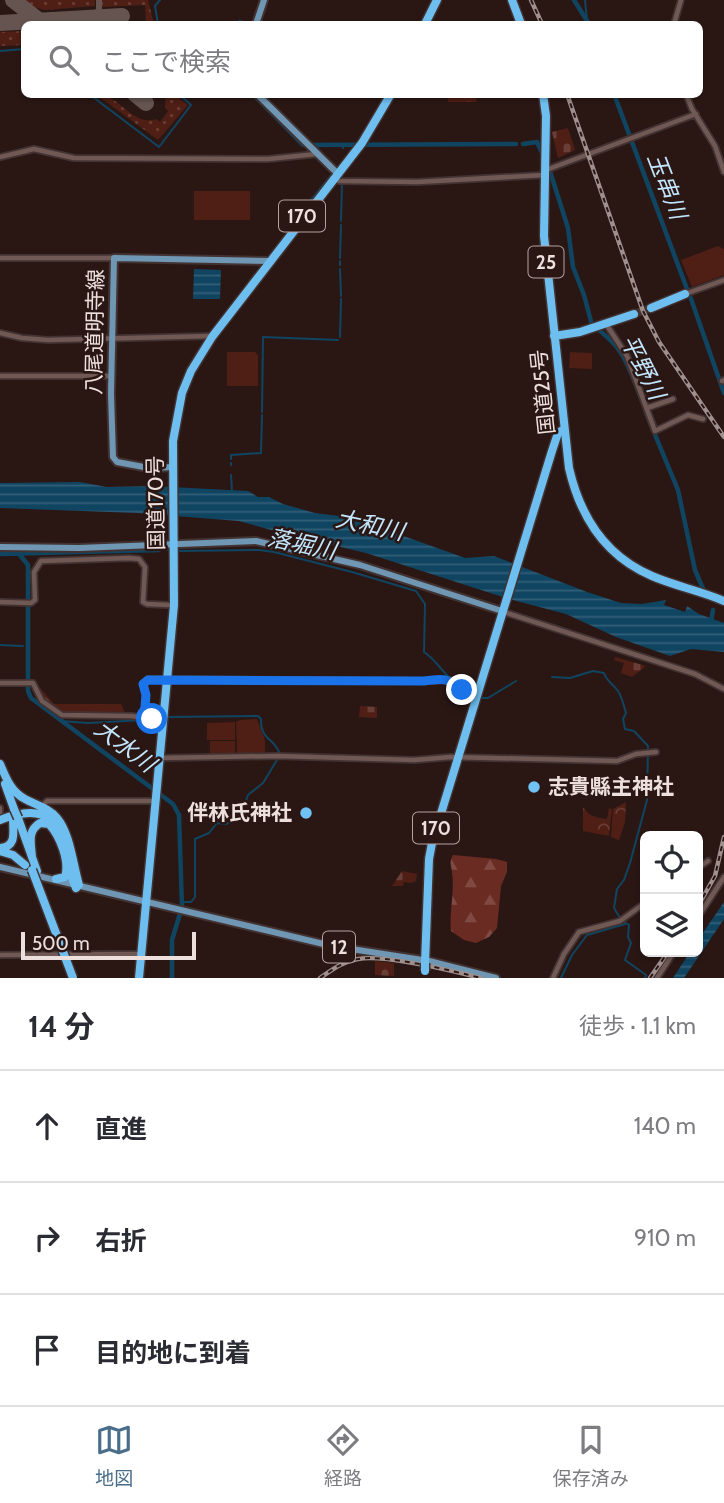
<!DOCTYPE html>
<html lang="ja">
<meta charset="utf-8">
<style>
:root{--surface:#fff;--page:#f7f7f7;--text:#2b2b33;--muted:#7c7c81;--line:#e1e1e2;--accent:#4a6e8a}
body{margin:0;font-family:Cabin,"Noto Sans JP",sans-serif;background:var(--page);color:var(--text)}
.controls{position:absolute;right:21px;bottom:21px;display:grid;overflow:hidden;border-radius:10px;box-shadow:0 2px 5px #0004}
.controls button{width:63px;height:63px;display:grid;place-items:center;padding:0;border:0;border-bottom:2px solid var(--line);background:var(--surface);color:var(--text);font:35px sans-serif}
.scale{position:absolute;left:21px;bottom:18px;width:175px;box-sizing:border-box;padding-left:7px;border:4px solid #eddfdc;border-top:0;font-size:19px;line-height:24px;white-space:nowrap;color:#eddfdc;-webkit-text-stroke:5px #2a1714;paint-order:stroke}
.stop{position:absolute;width:21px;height:21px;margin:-16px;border:5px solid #1a73e8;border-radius:50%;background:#fff}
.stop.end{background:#1a73e8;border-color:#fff;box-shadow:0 2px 7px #0008}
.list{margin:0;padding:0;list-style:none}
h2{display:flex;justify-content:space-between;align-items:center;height:91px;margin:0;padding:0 28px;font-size:30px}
h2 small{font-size:23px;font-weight:400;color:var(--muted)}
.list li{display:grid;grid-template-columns:46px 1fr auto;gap:21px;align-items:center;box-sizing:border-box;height:112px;padding:0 28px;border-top:2px solid var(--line)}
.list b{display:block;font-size:26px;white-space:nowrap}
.list em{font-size:23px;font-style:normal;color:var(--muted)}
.icon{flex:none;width:38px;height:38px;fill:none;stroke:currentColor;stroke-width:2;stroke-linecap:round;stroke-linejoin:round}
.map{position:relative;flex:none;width:724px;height:978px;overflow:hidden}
.search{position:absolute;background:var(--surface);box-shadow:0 2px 5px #0004;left:21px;right:21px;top:21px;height:77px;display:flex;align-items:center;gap:18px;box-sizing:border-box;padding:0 24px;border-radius:10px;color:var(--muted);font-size:26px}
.sheet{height:427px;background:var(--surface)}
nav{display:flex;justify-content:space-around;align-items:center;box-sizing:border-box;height:98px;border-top:2px solid var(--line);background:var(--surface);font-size:19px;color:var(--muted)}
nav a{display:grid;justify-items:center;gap:4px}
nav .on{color:var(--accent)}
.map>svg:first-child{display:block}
.grass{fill:url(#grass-dots)}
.forest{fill:url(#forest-firs)}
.cemetery{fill:url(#cemetery-stones)}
.park{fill:url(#park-crowns)}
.garden{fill:#4f1e15}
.water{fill:url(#water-rules)}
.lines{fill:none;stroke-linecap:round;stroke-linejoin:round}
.stream{stroke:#104562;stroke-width:2}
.river{stroke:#104562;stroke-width:4.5}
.taxiway{stroke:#655450;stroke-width:6}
.runway{stroke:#655450;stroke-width:16}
.highway-tunnel{stroke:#473532;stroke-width:8;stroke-dasharray:8 4;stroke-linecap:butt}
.minor-casing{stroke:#423332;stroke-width:8}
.major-casing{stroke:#423332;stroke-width:10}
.highway-casing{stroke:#423332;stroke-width:11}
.minor{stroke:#705955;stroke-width:4.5}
.major{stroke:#6f96b2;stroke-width:6}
.highway{stroke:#6ebff0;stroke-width:8}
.rail-casing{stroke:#a0908d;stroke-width:4.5}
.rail{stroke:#2a1714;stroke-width:2;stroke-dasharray:5;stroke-linecap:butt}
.highway-bridge-casing{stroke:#423332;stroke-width:11;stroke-linecap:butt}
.highway-bridge{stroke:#6ebff0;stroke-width:8}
.route{stroke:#1a73e8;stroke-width:9}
.poi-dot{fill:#70c1f4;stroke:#2a1714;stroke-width:2.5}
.labels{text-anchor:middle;stroke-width:5;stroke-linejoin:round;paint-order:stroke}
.shield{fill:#2a1714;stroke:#b2a3a0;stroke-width:2}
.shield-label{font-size:19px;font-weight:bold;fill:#eddfdc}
.street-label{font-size:21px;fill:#eddfdc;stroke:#2a1714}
.poi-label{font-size:21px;font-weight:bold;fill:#eddfdc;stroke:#2a1714;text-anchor:start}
.water-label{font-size:23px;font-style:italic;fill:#c3e6fd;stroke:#2a1714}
</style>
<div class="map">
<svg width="724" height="978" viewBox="0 0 724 978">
<defs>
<pattern id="grass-dots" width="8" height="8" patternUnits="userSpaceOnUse" patternTransform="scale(1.75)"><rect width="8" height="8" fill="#4f1e15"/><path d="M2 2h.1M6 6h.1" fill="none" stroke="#693e36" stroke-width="1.8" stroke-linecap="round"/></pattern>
<pattern id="forest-firs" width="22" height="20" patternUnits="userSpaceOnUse" patternTransform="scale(1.75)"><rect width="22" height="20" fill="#6a2c22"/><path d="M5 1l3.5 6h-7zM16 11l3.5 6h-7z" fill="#804a42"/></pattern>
<pattern id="cemetery-stones" width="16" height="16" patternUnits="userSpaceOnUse" patternTransform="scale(1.75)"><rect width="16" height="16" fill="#4f1e15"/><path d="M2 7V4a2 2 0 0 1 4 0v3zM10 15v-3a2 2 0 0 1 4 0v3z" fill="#693e36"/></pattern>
<pattern id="park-crowns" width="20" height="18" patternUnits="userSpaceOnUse" patternTransform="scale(1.75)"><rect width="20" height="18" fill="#4f1e15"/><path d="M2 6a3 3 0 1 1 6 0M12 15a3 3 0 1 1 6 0" fill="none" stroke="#693e36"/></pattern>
<pattern id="water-rules" width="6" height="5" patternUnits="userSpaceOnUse" patternTransform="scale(1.75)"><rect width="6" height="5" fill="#104562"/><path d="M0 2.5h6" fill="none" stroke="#335f78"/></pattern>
</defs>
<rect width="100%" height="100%" fill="#2a1714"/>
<path class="grass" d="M24 0H95V6L45 10 33 7Z
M102 0H148L154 24H133H146L145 5 102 7Z
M24 31V45L0 46V32Z
M97 95C120 94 132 127 156 119L160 122 168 111 165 107 166 95H174L188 105 158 140Z"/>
<path class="forest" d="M453 855 496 859 507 862V872L501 886 497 928 489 937 476 943 464 940 451 931C449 911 455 892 452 872 451 864 449 862 453 855Z"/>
<path class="cemetery" d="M448 95V94L478 95 476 102H448Z
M568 128 575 150 558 158 552 132Z
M615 657 646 666 632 677 621 673 624 663 614 660Z
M360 706 377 707V718L359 717Z
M402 871 417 874 416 881 411 883 404 882 403 886H392Z
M375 961 394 963V976L375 975Z"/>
<path class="park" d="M37 688H40L54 704H121L125 713 123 715C89 714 54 723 37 688Z
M626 802 625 822 619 840 611 837 613 809Z
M583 807C588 815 595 818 607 819L609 808 612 809 609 836 583 831Z"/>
<path class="garden" d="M194 191H250V220H194Z
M718 246 724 249V275L692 287 681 260Z
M227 352H255L258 355V386H227Z
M570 352 592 353V369L569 368Z
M257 719 265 740V753L237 754 236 722 240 720Z
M235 722V740H207V723Z
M210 741H235V754L210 755Z"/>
<path class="water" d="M194 269 221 270 220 299H193Z
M80 482 107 487 151 486 248 491 258 497H269L283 504 315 513 347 517 373 525 465 558 494 556 587 592 621 603 642 604 666 600 664 605 685 612 687 606 699 614 724 623V652L691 649 670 656 616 637 566 614 509 599 366 553 286 534 239 521 138 513 0 508V483Z
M724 902V919L684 978H673L690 952H698V940Z"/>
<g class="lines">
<path class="stream" d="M585 0 587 20
M158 24 155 6 160 0
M0 51 24 49
M89 94 159 147 191 105 179 94
M303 145H304
M343 148V144
M307 205 333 173 315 157
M341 221 342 183
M294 223 301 213
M61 256H80
M340 258 341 225
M340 265V261
M340 269 341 296
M340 337 341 299
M262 412 263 337 338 340
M231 459V455L261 453 262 415
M231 463V465
M231 475 232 491
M159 550H169
M178 551 259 550 274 552 352 572 416 591 425 604 424 652C435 659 440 669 450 678
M0 645 23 646
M552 677 570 678 593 671 604 673C607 682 613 684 618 691 622 697 624 706 626 713L623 719 625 729 634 731 648 746 647 800 630 863 624 880 617 889 614 908 620 918
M480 698H488L516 681
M167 717 258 716 261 719C260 741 276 738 280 755L263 783 248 795 240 818 226 824 217 823 209 833 195 839V897L191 902H182
M60 721 88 723 144 720
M624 922 629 925 628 937 631 943 625 960 646 975 645 978
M561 978 572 955 587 935 625 924"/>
<path class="river" d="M574 0 589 24
M240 22 244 24
M253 94 303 145 516 144
M614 94 687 289
M523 144 537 142 543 155
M549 168 568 228 573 267 584 295 592 325C624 347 627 363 641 398
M690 296 724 393
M646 413 678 490 695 570 704 591
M0 554 159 550
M20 555 28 565V691L31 698 165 798 173 804 179 815 182 907 172 940V978
M711 622 713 610"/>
<path class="taxiway" d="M93 17 99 10V0"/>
<path class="runway" d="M13 0 41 22
M0 23 122 16
M135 94 146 103"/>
<path class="highway-tunnel" d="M634 314 651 308"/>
<g class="minor-casing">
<path id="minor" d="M674 24 681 0
M686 94 692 109 715 146 724 172
M0 157 34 149 74 158 268 159 317 154
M546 170 696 114
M333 178 339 181 417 182 544 175
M0 258H114
M685 294 724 280
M606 324 627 356 655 431 688 415 703 419
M0 333 22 338 48 340 211 336
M0 376H111
M722 381 724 380
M647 408 673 399
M0 602 31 603 35 600 34 572 41 561 129 558 139 559 145 567 143 602 147 604 169 605
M504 612 695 674 724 689
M0 683H33L42 701 62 715 132 716 149 719 163 716
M144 718 146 695 143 683 148 679 421 681 450 680 460 689 476 697
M158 758 278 756 414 760 451 757 617 761 636 754 656 752
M45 803 47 801H156
M0 808V812
M698 868 708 861
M698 917 724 877
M0 955 141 954
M553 978 564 954 579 932 620 921 645 903
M657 978 674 952"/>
</g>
<g class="major-casing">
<path id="major" d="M256 24 264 0
M257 94 338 174
M173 467 149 468 117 462 113 457 111 394 114 258 271 261
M0 547 79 548 256 541 360 565 502 611
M0 867 332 946 429 961 496 978"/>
</g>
<g class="highway-casing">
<path id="highway" d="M512 0 521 24
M425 24 437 0
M543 94 546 116 544 236 569 468C580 516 605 556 652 576 675 586 701 591 724 601
M651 308 685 294
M554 336 580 332 634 314
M0 764C6 778 11 792 25 799 36 805 49 808 57 818 70 833 73 865 79 885L76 888
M5 784 14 809
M18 818 37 871
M0 820C25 810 51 807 61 837
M0 848C17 847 13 832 13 819
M0 851 13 855 25 865
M66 856 67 866 76 888
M32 857C31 843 27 831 40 823L49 824C60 836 70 861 65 877L56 879
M425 963 429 859 432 843 552 451 558 433 564 429
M139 978 174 605 173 441 182 393 191 371 212 337 362 143 391 94"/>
</g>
<use href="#minor" class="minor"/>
<use href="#major" class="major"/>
<use href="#highway" class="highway"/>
<g class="rail-casing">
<path id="rail" d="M531 0 542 24
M567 94 643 311 659 342 724 437
M698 906 715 876 724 837
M320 978C332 970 343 961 358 959 385 954 453 971 481 978
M650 978 668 952"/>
</g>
<use href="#rail" class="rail"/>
<g class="highway-bridge-casing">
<path id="highway-bridge" d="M14 809 18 818
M32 870 73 978
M425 971V963"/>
</g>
<use href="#highway-bridge" class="highway-bridge"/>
</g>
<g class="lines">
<path class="route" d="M152 719 144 718 146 695 143 684 148 680 424 681C444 678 447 678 462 690"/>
</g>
<g class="poi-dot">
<circle cx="534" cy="787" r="7"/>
<circle cx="306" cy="813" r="7"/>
</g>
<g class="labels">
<g class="shield">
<rect x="279" y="200.5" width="46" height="31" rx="5"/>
<rect x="528.5" y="246.5" width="35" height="31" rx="5"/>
<rect x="413" y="812.5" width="46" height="31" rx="5"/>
<rect x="323" y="931.5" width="32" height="31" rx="5"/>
</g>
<g class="shield-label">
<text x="302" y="223">170</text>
<text x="546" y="269">25</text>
<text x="436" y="835">170</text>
<text x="339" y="954">12</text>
</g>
<g class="street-label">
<text transform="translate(95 332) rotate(-89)" y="7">八尾道明寺線</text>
<text transform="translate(543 392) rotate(-96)" y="7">国道25号</text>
<text transform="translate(156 503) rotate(-91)" y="7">国道170号</text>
</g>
<g class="poi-label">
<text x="548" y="794">志貴縣主神社</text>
<text x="292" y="820" text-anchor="end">伴林氏神社</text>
</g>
<g class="water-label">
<text transform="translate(667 186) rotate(69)" y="8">玉串川</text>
<text transform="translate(643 367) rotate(63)" y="8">平野川</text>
<text transform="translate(370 525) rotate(12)" y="8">大和川</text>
<text transform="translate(302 544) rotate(12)" y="8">落堀川</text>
<text transform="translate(125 746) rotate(37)" y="8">大水川</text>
</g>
</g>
</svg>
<div class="controls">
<button><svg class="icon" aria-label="locate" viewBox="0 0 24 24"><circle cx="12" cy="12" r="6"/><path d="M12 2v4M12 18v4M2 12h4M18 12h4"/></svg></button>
<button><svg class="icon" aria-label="layers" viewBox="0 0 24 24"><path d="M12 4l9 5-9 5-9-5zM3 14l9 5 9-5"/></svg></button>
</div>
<div class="scale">500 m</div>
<div class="stop" style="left:152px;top:719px"></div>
<div class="stop end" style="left:462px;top:690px"></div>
<div class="search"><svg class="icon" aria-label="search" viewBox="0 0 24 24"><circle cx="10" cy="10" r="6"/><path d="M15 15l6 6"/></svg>ここで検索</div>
</div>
<section class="sheet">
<h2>14 分<small>徒歩 · 1.1 km</small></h2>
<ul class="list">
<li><svg class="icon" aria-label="ahead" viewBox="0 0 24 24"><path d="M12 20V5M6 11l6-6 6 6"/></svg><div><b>直進</b></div><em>140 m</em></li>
<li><svg class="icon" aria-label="right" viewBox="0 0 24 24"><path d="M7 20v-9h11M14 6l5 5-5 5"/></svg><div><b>右折</b></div><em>910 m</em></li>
<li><svg class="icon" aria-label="arrive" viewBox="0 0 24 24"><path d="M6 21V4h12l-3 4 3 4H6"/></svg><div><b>目的地に到着</b></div></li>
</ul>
</section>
<nav>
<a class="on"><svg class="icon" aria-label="map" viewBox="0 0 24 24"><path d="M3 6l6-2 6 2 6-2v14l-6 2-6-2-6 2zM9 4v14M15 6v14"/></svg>地図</a>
<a><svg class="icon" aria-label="directions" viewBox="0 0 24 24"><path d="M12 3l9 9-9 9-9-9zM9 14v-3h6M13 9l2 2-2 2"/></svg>経路</a>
<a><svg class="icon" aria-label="saved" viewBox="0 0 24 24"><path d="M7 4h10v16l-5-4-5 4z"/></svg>保存済み</a>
</nav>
